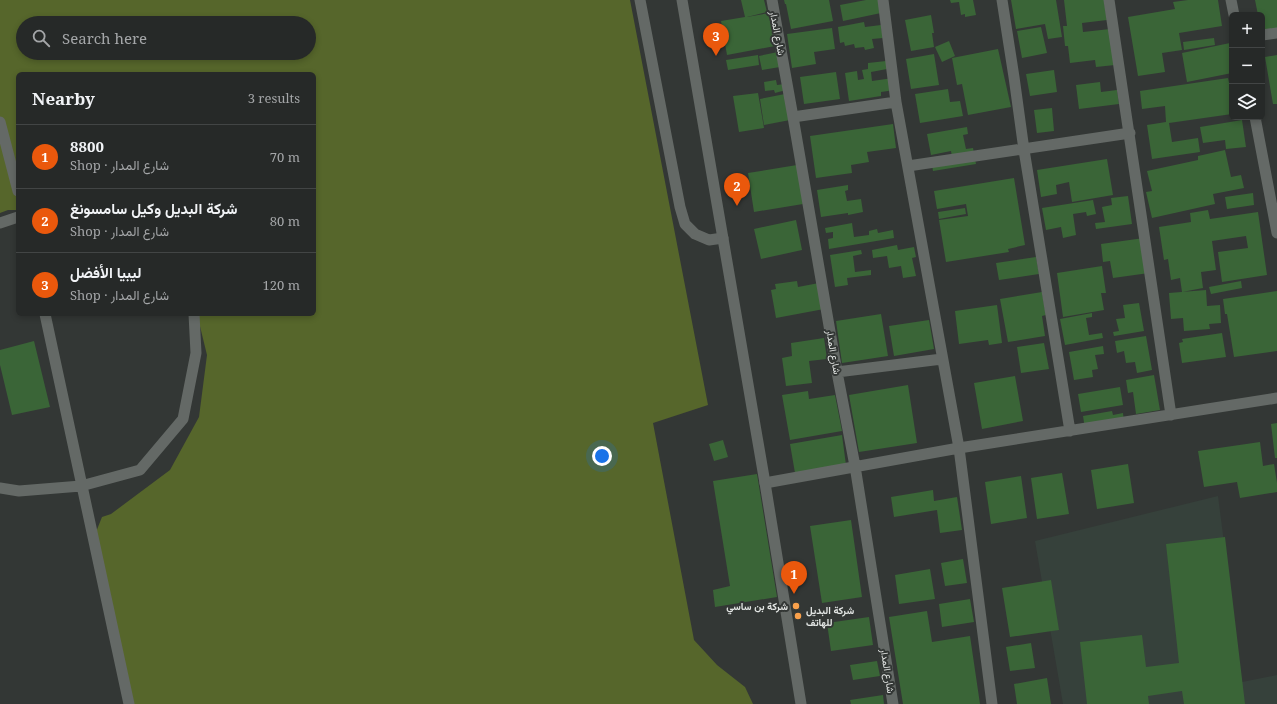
<!DOCTYPE html>
<meta charset="utf-8">
<style>
:root{--surface:#262928;--page:#2e3130;--text:#f1f3f6;--muted:#a4a6a8;--line:#424545;--accent:#ea580c}
body{margin:0;font-family:"Noto Serif",Vazirmatn,serif;background:var(--page);color:var(--text)}
.controls{position:absolute;right:12px;top:12px;display:grid;overflow:hidden;border-radius:6px;box-shadow:0 2px 6px #0003}
.controls button{width:36px;height:36px;display:grid;place-items:center;padding:0;border:0;border-bottom:1px solid var(--line);background:var(--surface);color:var(--text);font:20px sans-serif}
.you{position:absolute;left:602px;top:456px;width:14px;height:14px;margin:-10px;border:3px solid #fff;border-radius:50%;background:#1a73e8;box-shadow:0 0 0 6px #1a73e833}
.badge{display:grid;place-items:center;width:26px;height:26px;border-radius:50%;background:var(--accent);color:#fff;font-size:13px;font-weight:700}
.pin{position:absolute;translate:-50% -33px;filter:drop-shadow(0 1px 2px #0008)}
.pin::after{content:'';position:absolute;top:21px;width:14px;height:12px;background:inherit;clip-path:polygon(0 0,100% 0,50% 100%)}
.list{margin:0;padding:0;list-style:none}
h2{display:flex;justify-content:space-between;align-items:center;height:52px;margin:0;padding:0 16px;font-size:17px}
h2 small{font-size:13px;font-weight:400;color:var(--muted)}
.list li{display:grid;grid-template-columns:26px 1fr auto;gap:12px;align-items:center;box-sizing:border-box;height:64px;padding:0 16px;border-top:1px solid var(--line)}
.list b{display:block;font-size:15px;white-space:nowrap}
.list p{margin:0;font-size:13px;white-space:nowrap;color:var(--muted)}
.list em{font-size:13px;font-style:normal;color:var(--muted)}
.icon{flex:none;width:22px;height:22px;fill:none;stroke:currentColor;stroke-width:2;stroke-linecap:round;stroke-linejoin:round}
.map{position:relative;flex:none;width:1277px;height:704px;overflow:hidden}
.search{position:absolute;background:var(--surface);box-shadow:0 2px 6px #0003;left:16px;top:16px;width:300px;height:44px;display:flex;align-items:center;gap:10px;box-sizing:border-box;padding:0 14px;border-radius:22px;color:var(--muted);font-size:15px}
.panel{position:absolute;background:var(--surface);box-shadow:0 2px 6px #0003;left:16px;top:72px;width:300px;height:244px;border-radius:6px}
.map>svg:first-child{display:block}
.built{fill:#36413b}
.forest{fill:#56662b;fill-rule:evenodd}
.building{fill:#3a6537}
.lines{fill:none;stroke-linecap:round;stroke-linejoin:round}
.service{stroke:#646966;stroke-width:11}
.minor{stroke:#646966;stroke-width:11}
.tertiary{stroke:#646966;stroke-width:11}
.poi-dot{fill:#f8a04b;stroke:#333735;stroke-width:1.5}
.labels{text-anchor:middle;stroke-width:4;stroke-linejoin:round;paint-order:stroke}
.street-label{font-size:10px;fill:#e4e7e5;stroke:#333735}
.poi-label{font-size:10px;font-weight:bold;fill:#e4e7e5;stroke:#333735;text-anchor:end}
</style>
<div class="map">
<svg width="1277" height="704" viewBox="0 0 1277 704">
<rect width="100%" height="100%" fill="#333735"/>
<path class="built" d="M1218 496 1242 682 1277 675V704H1063L1035 541Z"/>
<path class="forest" d="M0 0H630L708 405 653 423 694 640 717 665 745 687 753 704H134L96 532 102 517 111 514 170 470 199 417 207 355 197 314H314V74H18V210H8L0 213ZM23 23H309V53H23Z"/>
<path class="building" d="M741 0H764L767 12 747 17 769 13 775 46 727 55 721 21 745 17Z
M784 0H829L833 21 791 29 786 4H785Z
M866 0H878L881 13 843 21 840 5Z
M950 0H973L976 15 965 17V14L961 15 959 2 951 3Z
M1011 0H1056L1062 37 1048 39 1045 24 1016 29Z
M1064 0H1104L1107 20 1082 23 1083 32 1110 29 1115 65 1096 67 1095 60 1070 63 1068 46H1065L1063 26H1067Z
M1188 0H1218L1222 26 1179 33 1182 50 1162 53 1165 72 1138 76 1128 17 1175 9 1173 2Z
M1255 0H1277V31L1262 34V15H1258Z
M931 15 934 33H932L934 47 911 51 905 20Z
M864 22 865 27 881 25 883 38 872 39 874 48 865 50 864 47 855 48 854 44 845 46 844 42 840 43 838 27Z
M1041 27 1047 53 1022 58 1017 31Z
M832 28 835 49 814 52 816 64 792 68 787 34Z
M1214 38 1215 45 1184 50 1183 42Z
M949 41 955 56 942 62 935 47Z
M1230 43 1232 54V73L1187 82 1182 53Z
M998 49 1011 107 968 115 962 84 957 85 952 58Z
M778 52 780 67 762 70 759 56Z
M934 54 939 85 911 89 906 59Z
M758 55 759 65 728 70 726 60Z
M1277 55V104H1273L1265 57Z
M886 61 887 69 871 72 872 81 893 78 895 90 881 92V96L849 101 845 73 857 71 858 80 864 79 862 70 868 69V63Z
M1054 70 1057 92 1030 96 1026 74Z
M836 72 840 99 804 104 800 77Z
M1228 78 1231 92H1232V114L1169 123 1172 142 1198 138 1200 152 1152 159 1147 125 1166 122 1165 106 1142 109 1140 91Z
M776 80 777 85 785 84 786 90 775 93 774 90 765 91 764 82Z
M1100 82 1101 92 1117 90 1119 104 1079 109 1076 85Z
M948 89 950 102 960 101 963 116 920 123 915 94Z
M758 93 764 128 739 132 733 96Z
M785 94 790 120 764 125 760 99Z
M1052 108 1054 131 1037 133 1034 110Z
M1242 120 1246 147 1226 149 1225 140 1203 143 1200 127Z
M893 124 896 148 867 152 869 162 851 165 852 173 816 178 810 136Z
M967 127 968 134 963 135 966 149 973 148 976 164 933 171 931 160 952 157 951 151 931 155 927 134Z
M1225 150 1231 177 1241 175 1244 188 1213 194 1215 204 1152 218 1146 192 1152 191 1147 171 1198 160V156Z
M1107 159 1113 195 1072 202 1069 182 1056 185 1057 194 1041 197 1037 170Z
M797 165 803 204 754 212 748 173Z
M1014 178 1025 245 1008 249 1009 252 946 262 939 220 968 216 966 204 937 209 934 191Z
M848 185V190L845 191 847 201 861 199 863 212 848 215V213L821 217 817 190Z
M1253 193 1254 205 1227 209 1225 197Z
M1128 196 1132 224 1096 229 1095 223 1105 222 1102 207 1112 205 1111 198Z
M1093 200 1096 214 1087 216 1086 212 1073 214 1076 235 1063 238 1061 227 1046 230 1042 208Z
M965 208 966 214 939 219 938 212Z
M1208 210 1210 219 1258 212 1267 275 1222 282 1218 252 1248 248 1246 236 1212 241 1216 270 1201 272 1203 288 1182 292 1180 278 1171 280 1168 259 1164 260 1159 227 1191 222 1190 213Z
M796 220 802 250 761 259 754 229Z
M852 223 854 237 869 235V231L877 229 878 233 893 230 894 238 829 249 828 239 833 238V232L826 233 825 228Z
M1144 238 1149 273 1113 278 1110 261 1103 262 1101 244Z
M897 245 898 250 914 247 916 257 912 258 916 276 903 278 901 266 889 268 887 256 873 258 872 250Z
M861 250 862 254 853 256 855 272 871 270V275L847 278 848 285 835 287 830 255Z
M1036 257 1039 274 999 280 996 263Z
M1102 266 1106 293H1101L1104 310 1063 317 1057 273Z
M797 281 798 287 819 283 824 309 776 318 771 290 776 289 775 284Z
M1241 281 1242 288 1211 294 1209 287Z
M1206 290 1207 306 1220 305 1221 323 1209 324 1210 329 1184 331 1183 318 1171 319 1169 293Z
M1277 291V351L1234 357 1227 314H1225L1223 299Z
M1042 292 1046 315 1042 316 1045 336 1008 342 1000 299Z
M1139 303 1144 331 1114 336 1113 332 1119 331 1116 319 1125 318 1123 305Z
M997 305 1002 343 989 345 988 340 959 344 955 311Z
M1092 313V317L1086 318 1089 335 1102 333 1103 338 1065 345 1060 319Z
M881 314 888 356 842 363 836 321Z
M929 320 934 349 894 356 889 326Z
M1222 333 1226 357 1182 363 1179 343 1183 342 1182 339Z
M1146 336 1152 370 1137 373 1135 362 1126 363 1124 351 1117 353 1115 341Z
M824 338 827 359 809 361 812 383 786 386 782 358 792 356 791 343Z
M34 341 50 407 12 415 0 365V350Z
M1044 343 1049 369 1021 373 1017 347Z
M1103 346 1104 354 1095 355 1098 369 1092 370 1093 377 1074 380 1069 352Z
M1154 375 1160 410 1136 414 1133 392 1128 393 1126 380Z
M1015 376 1023 421 982 429 974 383Z
M908 385 917 443 859 452 849 395Z
M1120 387 1123 405 1081 412 1078 394Z
M808 391 809 399 835 395 842 431 790 440 782 395Z
M1112 411 1113 415 1123 413 1124 422 1085 429 1083 416Z
M1277 423V458H1275L1271 424Z
M842 435 846 465 795 473 790 444Z
M723 440 728 457 714 461 709 444Z
M1260 442 1263 466 1274 464 1277 483V492L1240 498 1237 482 1204 487 1198 451Z
M1128 464 1134 503 1097 509 1091 470Z
M1062 473 1069 514 1037 519 1031 478Z
M757 474 777 597 715 607 713 590 730 586 713 481Z
M1021 476 1027 518 991 524 985 482Z
M933 490 934 501 957 497 962 530 940 533 937 510 894 517 891 497Z
M851 520 862 597 822 603 810 526Z
M1225 537 1245 704H1184L1182 691 1148 696 1149 704H1087L1080 642 1142 635 1146 667 1179 663 1166 544Z
M963 559 967 583 945 586 941 563Z
M930 569 935 599 899 604 895 575Z
M1051 580 1059 630 1010 637 1002 588Z
M970 599 974 622 942 627 939 604Z
M927 611 932 642 970 636 980 704H903L889 617Z
M869 617 873 645 831 651 827 623Z
M1031 643 1035 668 1010 671 1006 647Z
M877 661 880 676 853 680 850 665Z
M1047 678 1051 704H1017L1014 684Z
M883 695 884 704H851L850 700Z"/>
<g class="lines">
<path class="service" d="M640 0 680 207 685 224 695 234 709 240 723 238
M0 122 18 191
M0 223 18 217
M45 314 129 704
M0 488 19 491 81 486 140 470 183 419 196 353 194 314"/>
<path class="minor" d="M772 0 793 117 837 372 855 466 893 704
M883 0 896 102 959 448 992 704
M1002 0 1014 77 1024 150 1070 431
M1109 0 1171 415
M1231 0 1234 15
M1262 35 1277 33
M793 117 896 102
M1255 117 1277 233
M908 166 1130 133
M837 372 942 359
M765 483 959 448 1277 398"/>
<path class="tertiary" d="M682 0 765 483 801 704"/>
</g>
<g class="poi-dot">
<circle cx="796" cy="606" r="4"/>
<circle cx="798" cy="616" r="4"/>
</g>
<g class="labels">
<g class="street-label">
<text transform="translate(778 33) rotate(79)" y="4">شارع المدار</text>
<text transform="translate(834 352) rotate(80)" y="4">شارع المدار</text>
<text transform="translate(888 671) rotate(81)" y="4">شارع المدار</text>
</g>
<g class="poi-label">
<text x="788" y="610">شركة بن ساسي</text>
<text x="806" y="614" text-anchor="start">شركة البديل<tspan x="806" dy="12">للهاتف</tspan></text>
</g>
</g>
</svg>
<div class="controls">
<button>+</button>
<button>−</button>
<button><svg class="icon" aria-label="layers" viewBox="0 0 24 24"><path d="M12 4l9 5-9 5-9-5zM3 14l9 5 9-5"/></svg></button>
</div>
<div class="you"></div>
<div class="pin badge" style="left:794px;top:594px">1</div>
<div class="pin badge" style="left:737px;top:206px">2</div>
<div class="pin badge" style="left:716px;top:56px">3</div>
<div class="search"><svg class="icon" aria-label="search" viewBox="0 0 24 24"><circle cx="10" cy="10" r="6"/><path d="M15 15l6 6"/></svg>Search here</div>
<section class="panel">
<h2>Nearby<small>3 results</small></h2>
<ul class="list">
<li><span class="badge">1</span><div><b>8800</b><p>Shop · شارع المدار</p></div><em>70 m</em></li>
<li><span class="badge">2</span><div><b>شركة البديل وكيل سامسونغ</b><p>Shop · شارع المدار</p></div><em>80 m</em></li>
<li><span class="badge">3</span><div><b>ليبيا الأفضل</b><p>Shop · شارع المدار</p></div><em>120 m</em></li>
</ul>
</section>
</div>
